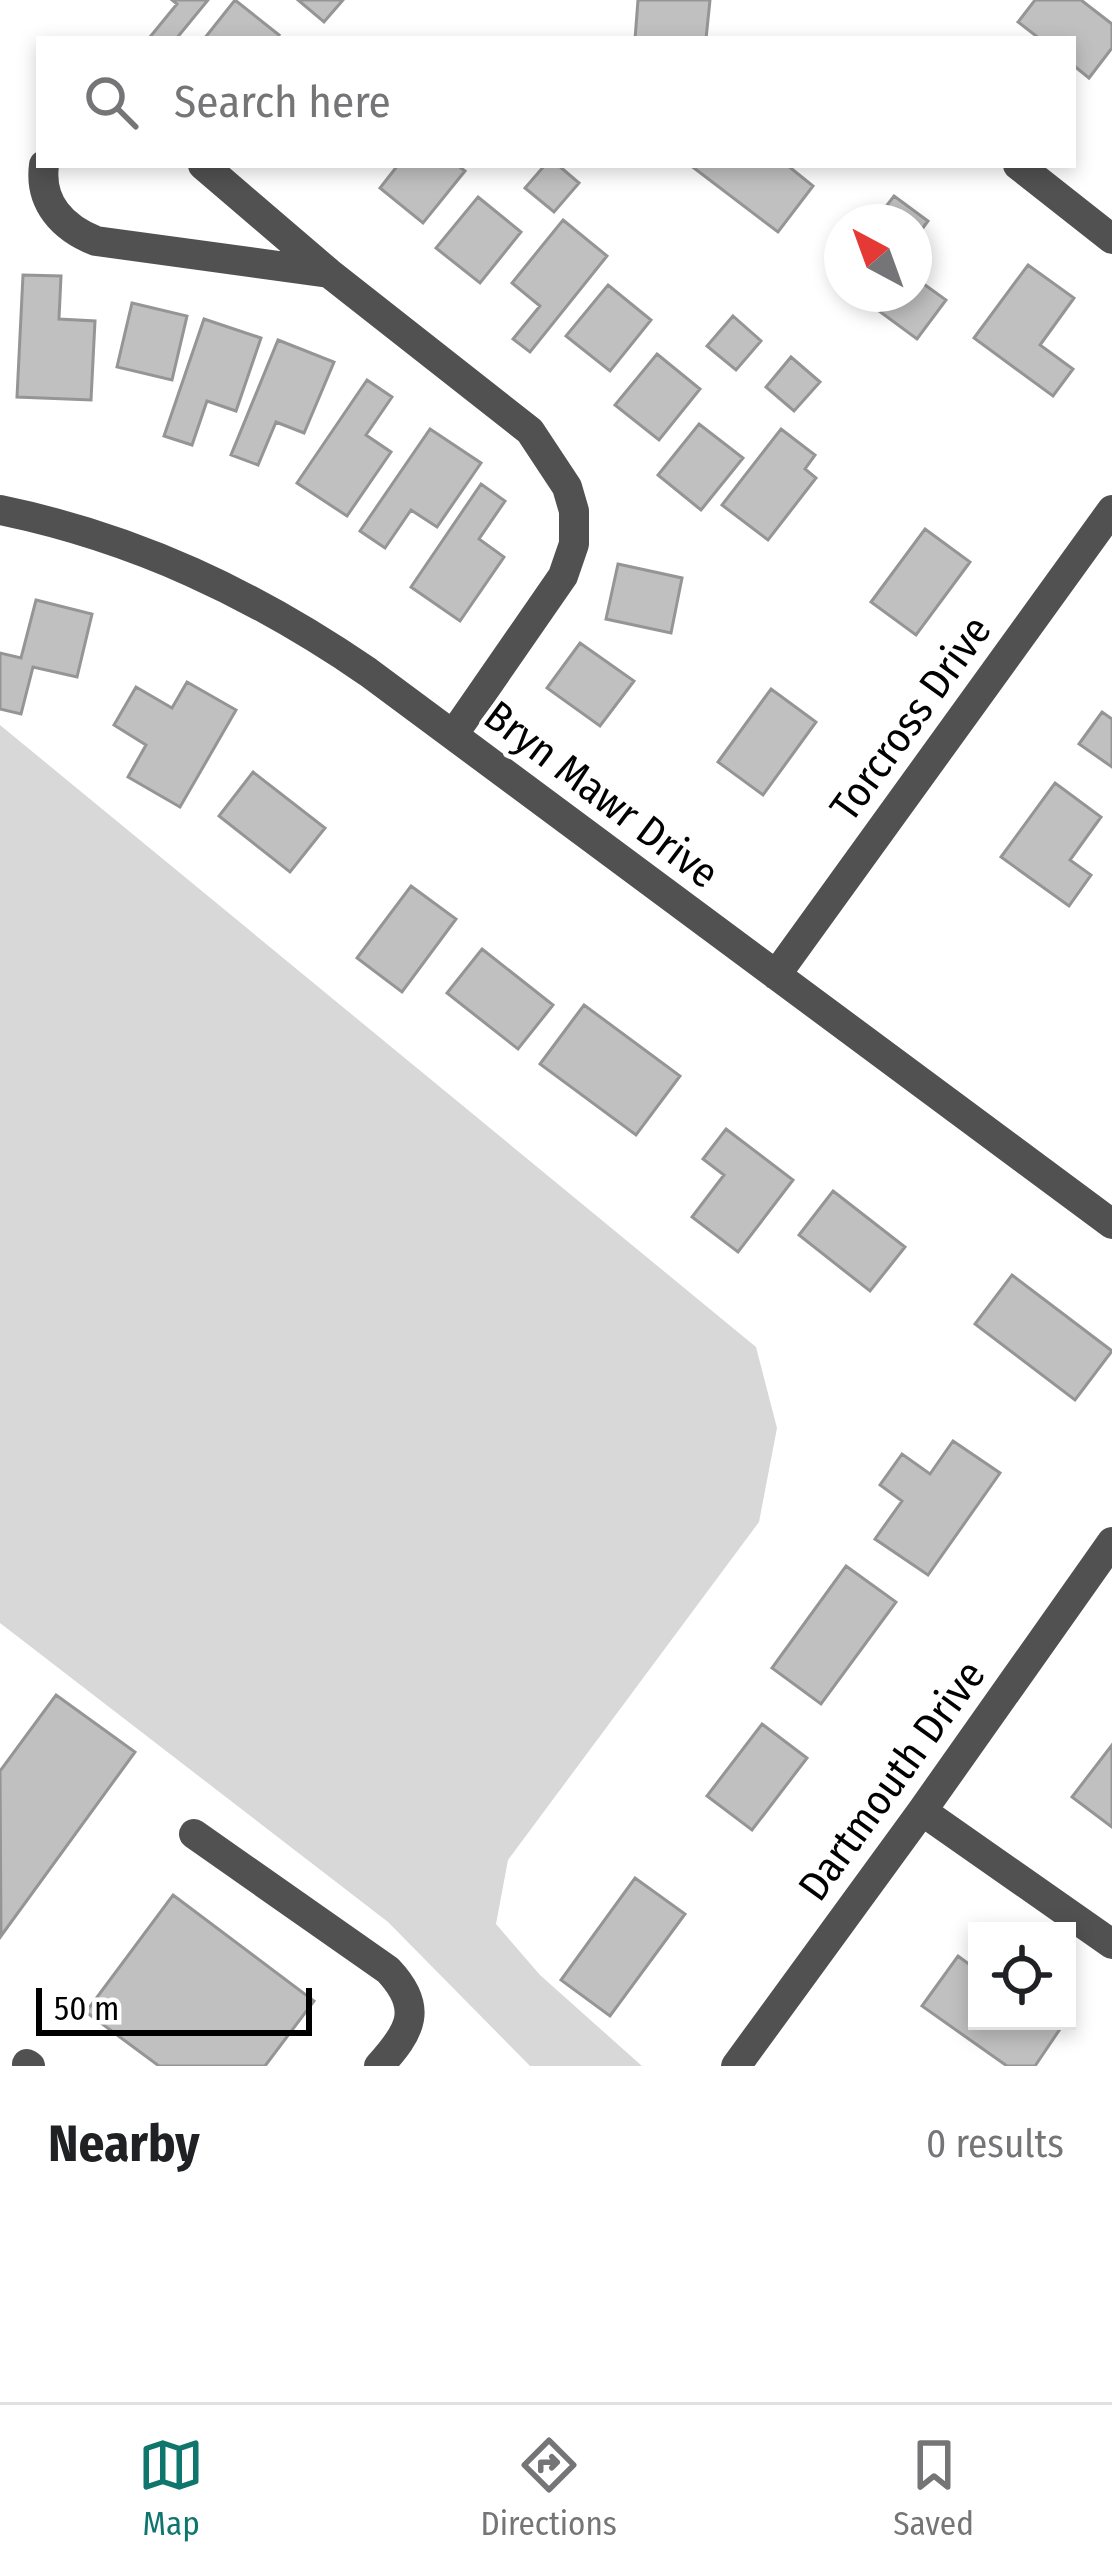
<!DOCTYPE html>
<style>
:root{--surface:#fff;--page:#f6f6f6;--text:#202124;--muted:#757577;--line:#e0e0e0;--accent:#0f766e}
body{margin:0;font-family:"Fira Sans Condensed",sans-serif;background:var(--page);color:var(--text)}
.controls{position:absolute;right:36px;bottom:36px;display:grid;overflow:hidden;border-radius:0px;box-shadow:0 6px 18px #0003}
.controls button{width:108px;height:108px;display:grid;place-items:center;padding:0;border:0;border-bottom:3px solid var(--line);background:var(--surface);color:var(--text);font:60px sans-serif}
.compass{position:absolute;left:824px;top:204px;width:108px;height:108px;border-radius:50%;background:var(--surface);box-shadow:0 6px 18px #0003;rotate:319deg}
.scale{position:absolute;left:36px;bottom:30px;width:276px;box-sizing:border-box;padding-left:12px;border:6px solid #000;border-top:0;font-size:33px;line-height:42px;white-space:nowrap;color:#000;-webkit-text-stroke:9px #fff;paint-order:stroke}
.list{margin:0;padding:0;list-style:none}
h2{display:flex;justify-content:space-between;align-items:center;height:156px;margin:0;padding:0 48px;font-size:51px}
h2 small{font-size:39px;font-weight:400;color:var(--muted)}
.icon{flex:none;width:66px;height:66px;fill:none;stroke:currentColor;stroke-width:2;stroke-linecap:round;stroke-linejoin:round}
.map{position:relative;flex:none;width:1112px;height:2066px;overflow:hidden}
.search{position:absolute;background:var(--surface);box-shadow:0 6px 18px #0003;left:36px;right:36px;top:36px;height:132px;display:flex;align-items:center;gap:30px;box-sizing:border-box;padding:0 42px;border-radius:0px;color:var(--muted);font-size:45px}
.sheet{height:336px;background:var(--surface)}
nav{display:flex;justify-content:space-around;align-items:center;box-sizing:border-box;height:168px;border-top:3px solid var(--line);background:var(--surface);font-size:33px;color:var(--muted)}
nav a{display:grid;justify-items:center;gap:6px}
nav .on{color:var(--accent)}
.map>svg:first-child{display:block}
.green{fill:#d8d8d8}
.building{fill:#c0c0c0;stroke:#959595;stroke-width:3}
.lines{fill:none;stroke-linecap:round;stroke-linejoin:round}
.minor{stroke:#515151;stroke-width:30}
.labels{text-anchor:middle;stroke-width:10;stroke-linejoin:round;paint-order:stroke}
.street-label{font-size:42px;fill:#000;stroke:#fff}
</style>
<div class="map">
<svg width="1112" height="2066" viewBox="0 0 1112 2066">
<rect width="100%" height="100%" fill="#fff"/>
<path class="green" d="M0 725 756 1347 777 1428 759 1522 508 1860 496 1924 540 1975 642 2066H530L388 1922 0 1623Z"/>
<path class="building" d="M172 0H208L176 39H153L150 37 177 4Z
M235 0 279 35 275 39H204Z
M298 0H343L324 22Z
M638 0H710L706 39H635Z
M1035 0H1081L1112 24V48L1089 78 1073 65V39H1040L1018 22Z
M398 165H457L465 171 423 223 380 188Z
M545 165H558L579 183 554 212 525 188Z
M690 165H787L813 186 778 232Z
M894 196 928 221 914 240V222H874Z
M478 197 521 232 480 283 436 248Z
M563 220 607 256 530 352 513 339 540 306 512 283Z
M1028 265 1074 298 1040 345 1073 369 1053 396 974 338Z
M23 275 61 276 59 319 95 321 91 400 17 397Z
M914 277 946 300 917 339 856 294H914Z
M608 285 651 320 610 371 566 336Z
M132 303 187 316 172 380 117 367Z
M733 316 761 341 736 370 707 346Z
M204 319 261 338 236 411 207 401 192 445 164 436Z
M278 340 334 362 304 433 276 422 258 465 231 455Z
M657 354 700 389 659 440 615 405Z
M791 357 820 382 794 411 766 387Z
M367 380 392 397 366 435 391 452 347 516 297 483Z
M699 424 743 458 701 510 658 475Z
M430 429 481 463 437 527 411 510 385 548 360 531Z
M781 429 815 455 805 469 816 478 768 540 722 505Z
M481 484 505 501 479 539 504 557 460 621 411 587Z
M925 529 970 562 916 635 871 602Z
M618 564 682 578 671 633 606 619Z
M36 600 92 614 77 677 33 667 21 714 0 709V653L21 658Z
M580 643 634 681 600 726 547 688Z
M187 682 236 710 180 807 128 777 146 745 114 725 136 687 172 708Z
M771 689 816 722 763 795 718 762Z
M1102 712 1112 719V767L1079 744Z
M253 772 325 828 290 872 219 816Z
M1055 783 1101 817 1070 860 1091 875 1069 906 1001 857Z
M411 886 456 919 402 992 357 958Z
M482 949 553 1005 518 1049 447 993Z
M584 1005 680 1076 636 1135 540 1064Z
M726 1129 793 1180 738 1252 692 1217 724 1175 703 1159Z
M833 1191 905 1247 870 1291 799 1235Z
M1012 1275 1112 1351 1075 1400 975 1324Z
M953 1441 1000 1473 928 1575 875 1539 902 1501 880 1485 902 1454 930 1474Z
M846 1566 896 1602 821 1704 772 1668Z
M56 1695 135 1752 1 1936 0 1771Z
M762 1724 807 1758 752 1830 707 1796Z
M1112 1745V1827L1072 1797Z
M635 1878 685 1914 610 2016 561 1980Z
M173 1895 314 2001 265 2066H159L86 2012Z
M958 1956 977 1970V2021H1050L1060 2029 1035 2066H1007L922 2006Z"/>
<g class="lines">
<path class="minor" d="M44 165C39 203 63 228 96 241L329 273
M203 165 329 273 530 431 567 487 574 511V544L563 576 453 735
M1018 165 1112 239
M0 510C136 538 254 594 368 672L1112 1224
M776 975 1112 510
M922 1811 1112 1944
M194 1834 388 1970C424 2008 411 2031 379 2066
M27 2064 30 2066
M736 2066 922 1811 1112 1542"/>
</g>
<g class="labels">
<g class="street-label">
<text transform="translate(910 718) rotate(-54)" y="15">Torcross Drive</text>
<text transform="translate(602 794) rotate(37)" y="15">Bryn Mawr Drive</text>
<text transform="translate(891 1780) rotate(-54)" y="15">Dartmouth Drive</text>
</g>
</g>
</svg>
<div class="controls">
<button><svg class="icon" aria-label="locate" viewBox="0 0 24 24"><circle cx="12" cy="12" r="6"/><path d="M12 2v4M12 18v4M2 12h4M18 12h4"/></svg></button>
</div>
<svg class="compass" viewBox="-18 -18 36 36"><path d="M0-13l5 13h-10z" fill="#e53935"/><path d="M0 13l5-13h-10z" fill="#757577"/></svg>
<div class="scale">50 m</div>
<div class="search"><svg class="icon" aria-label="search" viewBox="0 0 24 24"><circle cx="10" cy="10" r="6"/><path d="M15 15l6 6"/></svg>Search here</div>
</div>
<section class="sheet">
<h2>Nearby<small>0 results</small></h2>
<ul class="list">
</ul>
</section>
<nav>
<a class="on"><svg class="icon" aria-label="map" viewBox="0 0 24 24"><path d="M3 6l6-2 6 2 6-2v14l-6 2-6-2-6 2zM9 4v14M15 6v14"/></svg>Map</a>
<a><svg class="icon" aria-label="directions" viewBox="0 0 24 24"><path d="M12 3l9 9-9 9-9-9zM9 14v-3h6M13 9l2 2-2 2"/></svg>Directions</a>
<a><svg class="icon" aria-label="saved" viewBox="0 0 24 24"><path d="M7 4h10v16l-5-4-5 4z"/></svg>Saved</a>
</nav>
